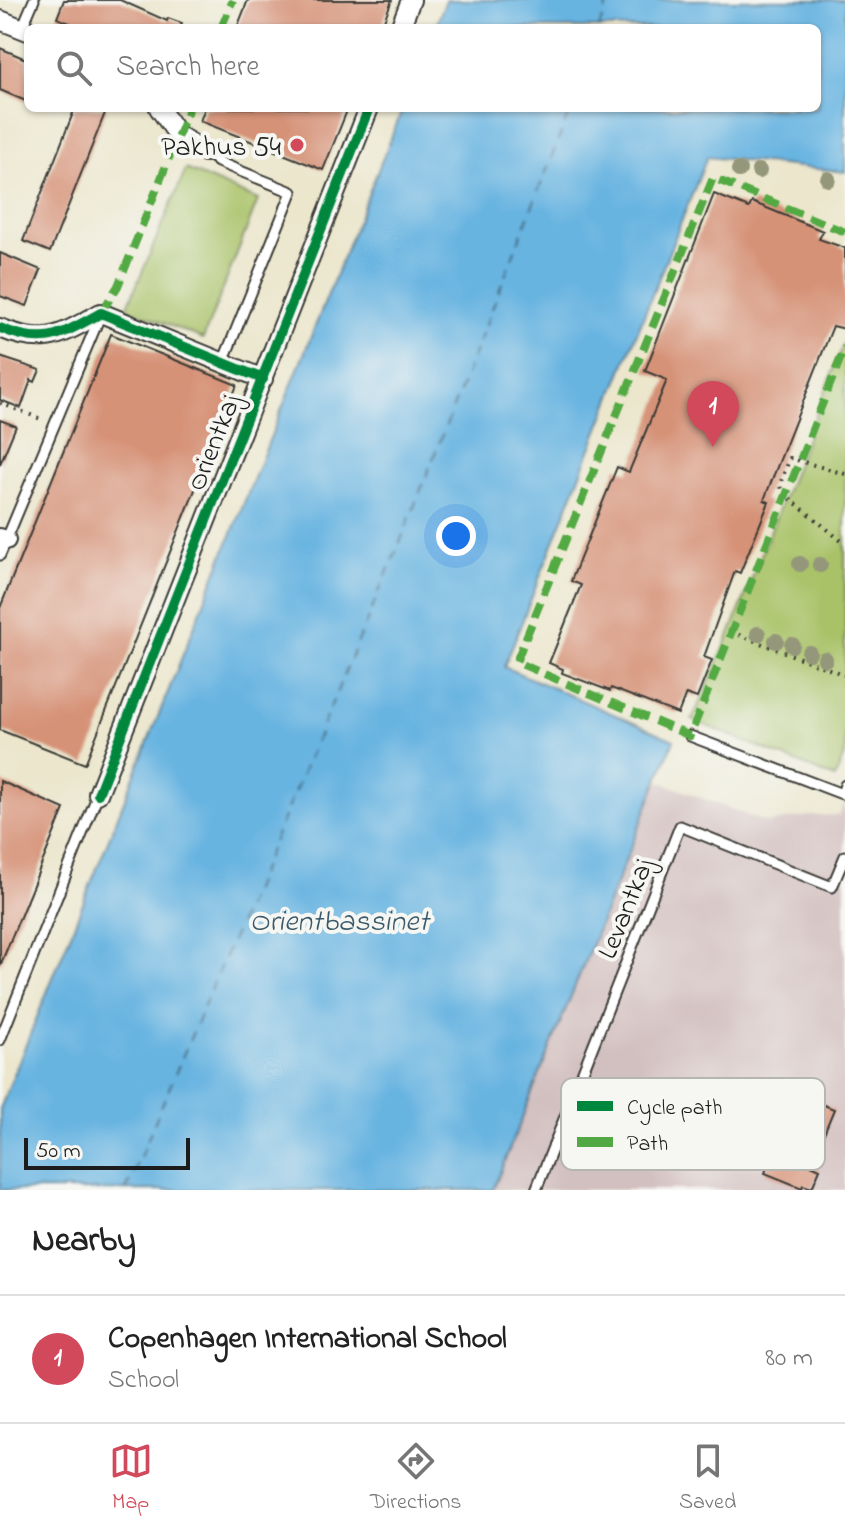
<!DOCTYPE html>
<style>
:root{--surface:#fff;--page:#f6f6f6;--text:#222;--muted:#767676;--line:#e0e0e0;--accent:#d1495b}
body{margin:0;font-family:"Indie Flower",sans-serif;background:var(--page);color:var(--text)}
.scale{position:absolute;left:24px;bottom:20px;width:166px;box-sizing:border-box;padding-left:8px;border:4px solid #1c1c1c;border-top:0;font-size:22px;line-height:28px;white-space:nowrap;color:#1c1c1c;-webkit-text-stroke:6px #f6f6f2;paint-order:stroke}
.you{position:absolute;left:456px;top:536px;width:28px;height:28px;margin:-20px;border:6px solid #fff;border-radius:50%;background:#1a73e8;box-shadow:0 0 0 12px #1a73e833}
.badge{display:grid;place-items:center;width:52px;height:52px;border-radius:50%;background:var(--accent);color:#fff;font-size:26px;font-weight:700}
.pin{position:absolute;translate:-50% -66px;filter:drop-shadow(0 2px 4px #0008)}
.pin::after{content:'';position:absolute;top:42px;width:28px;height:24px;background:inherit;clip-path:polygon(0 0,100% 0,50% 100%)}
.list{margin:0;padding:0;list-style:none}
h2{display:flex;justify-content:space-between;align-items:center;height:104px;margin:0;padding:0 32px;font-size:34px}
h2 small{font-size:26px;font-weight:400;color:var(--muted)}
.list li{display:grid;grid-template-columns:52px 1fr auto;gap:24px;align-items:center;box-sizing:border-box;height:128px;padding:0 32px;border-top:2px solid var(--line)}
.list b{display:block;font-size:30px;white-space:nowrap}
.list p{margin:0;font-size:26px;white-space:nowrap;color:var(--muted)}
.list em{font-size:26px;font-style:normal;color:var(--muted)}
.icon{flex:none;width:44px;height:44px;fill:none;stroke:currentColor;stroke-width:2;stroke-linecap:round;stroke-linejoin:round}
.map{position:relative;flex:none;width:845px;height:1190px;overflow:hidden}
.search{position:absolute;background:var(--surface);box-shadow:0 2px 6px #0004;left:24px;right:24px;top:24px;height:88px;display:flex;align-items:center;gap:20px;box-sizing:border-box;padding:0 28px;border-radius:12px;color:var(--muted);font-size:30px}
.sheet{height:232px;background:var(--surface)}
nav{display:flex;justify-content:space-around;align-items:center;box-sizing:border-box;height:112px;border-top:2px solid var(--line);background:var(--surface);font-size:22px;color:var(--muted)}
nav a{display:grid;justify-items:center;gap:4px}
nav .on{color:var(--accent)}
.map>svg:first-child{display:block}
.industrial{fill:#d2bfbf}
.green{fill:#a9c268;stroke:#626f42;stroke-width:2}
.water{fill:#67b4e1;stroke:#42687e;stroke-width:2}
.lines{fill:none;stroke-linecap:round;stroke-linejoin:round}
.ferry{stroke:#3a596b;stroke-width:2;stroke-dasharray:10 8;stroke-linecap:butt}
.building{fill:#d69277}
.lane-casing{stroke:#3b3a36;stroke-width:13}
.street-casing{stroke:#3b3a36;stroke-width:22}
.path{stroke:#3b3a36;stroke-width:4;stroke-dasharray:2 6;stroke-linecap:butt}
.lane{stroke:#fff;stroke-width:9}
.street{stroke:#fff;stroke-width:18}
.quiet{stroke:#52a943;stroke-width:8;stroke-dasharray:16 8;stroke-linecap:butt}
.cycleway-casing{stroke:#f6f6f2;stroke-width:15}
.cycleway{stroke:#00873e;stroke-width:10}
.tree{fill:#94977a}
.poi-dot{fill:#d1495b;stroke:#f6f6f2;stroke-width:3}
.labels{text-anchor:middle;stroke-width:8;stroke-linejoin:round;paint-order:stroke}
.poi-label{font-size:28px;fill:#1c1c1c;stroke:#f6f6f2;text-anchor:end}
.street-label{font-size:28px;fill:#1c1c1c;stroke:#f6f6f2}
.water-label{font-size:30px;font-style:italic;fill:#3a596b;stroke:#f6f6f2}
.key{fill:#f6f6f2;stroke:#b5b5b2;stroke-width:2}
.key-label{font-size:22px;fill:#1c1c1c}
</style>
<div class="map">
<svg width="845" height="1190" viewBox="0 0 845 1190">
<rect width="100%" height="100%" fill="#f6f6f2"/>
<filter id="ink" filterUnits="userSpaceOnUse"><feTurbulence type="fractalNoise" baseFrequency=".0125" numOctaves="2"/><feDisplacementMap in="SourceGraphic" scale="16" xChannelSelector="R" yChannelSelector="G"/><feConvolveMatrix kernelMatrix="1 2 1 2 8 2 1 2 1" color-interpolation-filters="sRGB"/></filter>
<filter id="wash" filterUnits="userSpaceOnUse"><feTurbulence type="fractalNoise" baseFrequency=".006" numOctaves="4" result="noise"/><feDisplacementMap in="SourceGraphic" scale="32" xChannelSelector="R" yChannelSelector="G"/><feGaussianBlur stdDeviation="1.8" result="paint"/><feColorMatrix in="noise" values="0 0 0 0 0 0 0 0 0 0 0 0 0 0 0 0 0 1.4 0 .05"/><feComposite in="paint" operator="in"/></filter>
<g filter="url(#wash)">
<rect width="100%" height="100%" fill="#ebe6cc"/>
<path class="industrial" d="M658 781 767 823 809 816 839 815 845 802V1190H493Z"/>
<path class="green" d="M186 169 258 200 203 339 127 308Z
M845 340V753L835 778 692 720 731 632Z"/>
<path class="water" d="M446 0H845V172L707 157 504 667 674 740 493 1190H0V1109L403 108H817V28H435Z"/>
<g class="lines">
<path class="ferry" d="M599 28 609 0
M126 1190 401 540 571 108"/>
</g>
<g id="blocks">
<path class="building" d="M64 0H120L167 21 168 18 182 23 180 28H82L57 18Z
M248 0H392L381 28H237Z
M0 48 28 60V102L0 90Z
M75 108H107L50 252 23 241Z
M205 108H348L323 170 200 121Z
M714 194 749 208 752 202 823 231 819 239 845 248V329L833 326 764 500 769 502 740 573 735 571 704 657 712 660 697 698 686 694 678 714 611 688 610 691 562 673 563 669 549 663 581 585 571 581 617 467 629 472 667 380 645 371Z
M0 253 41 270 27 306 0 296Z
M111 334 237 385 85 764 0 730V608Z
M0 357 40 370 35 382 31 380 21 408 0 400Z
M0 420 16 426 0 464Z
M0 781 64 809 0 966Z
M796 1094 834 1109 811 1165 820 1169 812 1188 803 1185 802 1188 765 1173Z"/>
</g>
</g>
<g filter="url(#ink)">
<use href="#blocks" fill-opacity="0" stroke="#3b3a36" stroke-width="2"/>
<g class="lines">
<g class="lane-casing">
<path id="lane" d="M22 28 34 0
M205 152 218 162 292 192 223 362
M0 555 100 316
M690 736 842 794 845 785
M0 1040 98 794
M536 1190 680 826 832 887 845 856"/>
</g>
<g class="street-casing">
<path id="street" d="M0 20 28 31
M400 28 411 0
M159 108 178 135 205 152
M0 328C46 347 60 335 101 313L263 379
M0 538 6 540
M98 794 369 108"/>
</g>
<path class="path" d="M0 403 41 419
M845 474 790 458 780 484 781 491 845 544
M731 632 845 675"/>
<use href="#lane" class="lane"/>
<use href="#street" class="street"/>
<path class="quiet" d="M221 28 233 0
M845 232 713 178 516 662 690 736 845 347
M101 313 118 286 189 108"/>
<g class="cycleway-casing">
<path id="cycleway" d="M0 328C46 347 60 335 101 313L263 379
M98 794 369 108"/>
</g>
<use href="#cycleway" class="cycleway"/>
</g>
<g class="tree">
<circle cx="739" cy="170" r="8"/>
<circle cx="759" cy="171" r="8"/>
<circle cx="828" cy="179" r="8"/>
<circle cx="800" cy="564" r="8"/>
<circle cx="820" cy="565" r="8"/>
<circle cx="758" cy="634" r="8"/>
<circle cx="776" cy="641" r="8"/>
<circle cx="792" cy="645" r="8"/>
<circle cx="809" cy="653" r="8"/>
<circle cx="825" cy="659" r="8"/>
</g>
</g>
<circle class="poi-dot" cx="297" cy="145" r="8"/>
<g class="labels">
<g class="poi-label">
<text x="281" y="155">Pakhus 54</text>
</g>
<g class="street-label">
<text transform="translate(212 442) rotate(-68)" y="10">Orientkaj</text>
<text transform="translate(624 908) rotate(-68)" y="10">Levantkaj</text>
</g>
<g class="water-label">
<text x="339" y="930">Orientbassinet</text>
</g>
</g>
<rect x="561" y="1078" width="264" height="92" rx="12" class="key"/>
<rect x="577" y="1101" width="36" height="10" fill="#00873e"/>
<rect x="577" y="1137" width="36" height="10" fill="#52a943"/>
<g class="key-label">
<text x="627" y="1114">Cycle path</text>
<text x="627" y="1150">Path</text>
</g>
</svg>
<div class="scale">50 m</div>
<div class="you"></div>
<div class="pin badge" style="left:713px;top:447px">1</div>
<div class="search"><svg class="icon" aria-label="search" viewBox="0 0 24 24"><circle cx="10" cy="10" r="6"/><path d="M15 15l6 6"/></svg>Search here</div>
</div>
<section class="sheet">
<h2>Nearby<small></small></h2>
<ul class="list">
<li><span class="badge">1</span><div><b>Copenhagen International School</b><p>School</p></div><em>80 m</em></li>
</ul>
</section>
<nav>
<a class="on"><svg class="icon" aria-label="map" viewBox="0 0 24 24"><path d="M3 6l6-2 6 2 6-2v14l-6 2-6-2-6 2zM9 4v14M15 6v14"/></svg>Map</a>
<a><svg class="icon" aria-label="directions" viewBox="0 0 24 24"><path d="M12 3l9 9-9 9-9-9zM9 14v-3h6M13 9l2 2-2 2"/></svg>Directions</a>
<a><svg class="icon" aria-label="saved" viewBox="0 0 24 24"><path d="M7 4h10v16l-5-4-5 4z"/></svg>Saved</a>
</nav>
